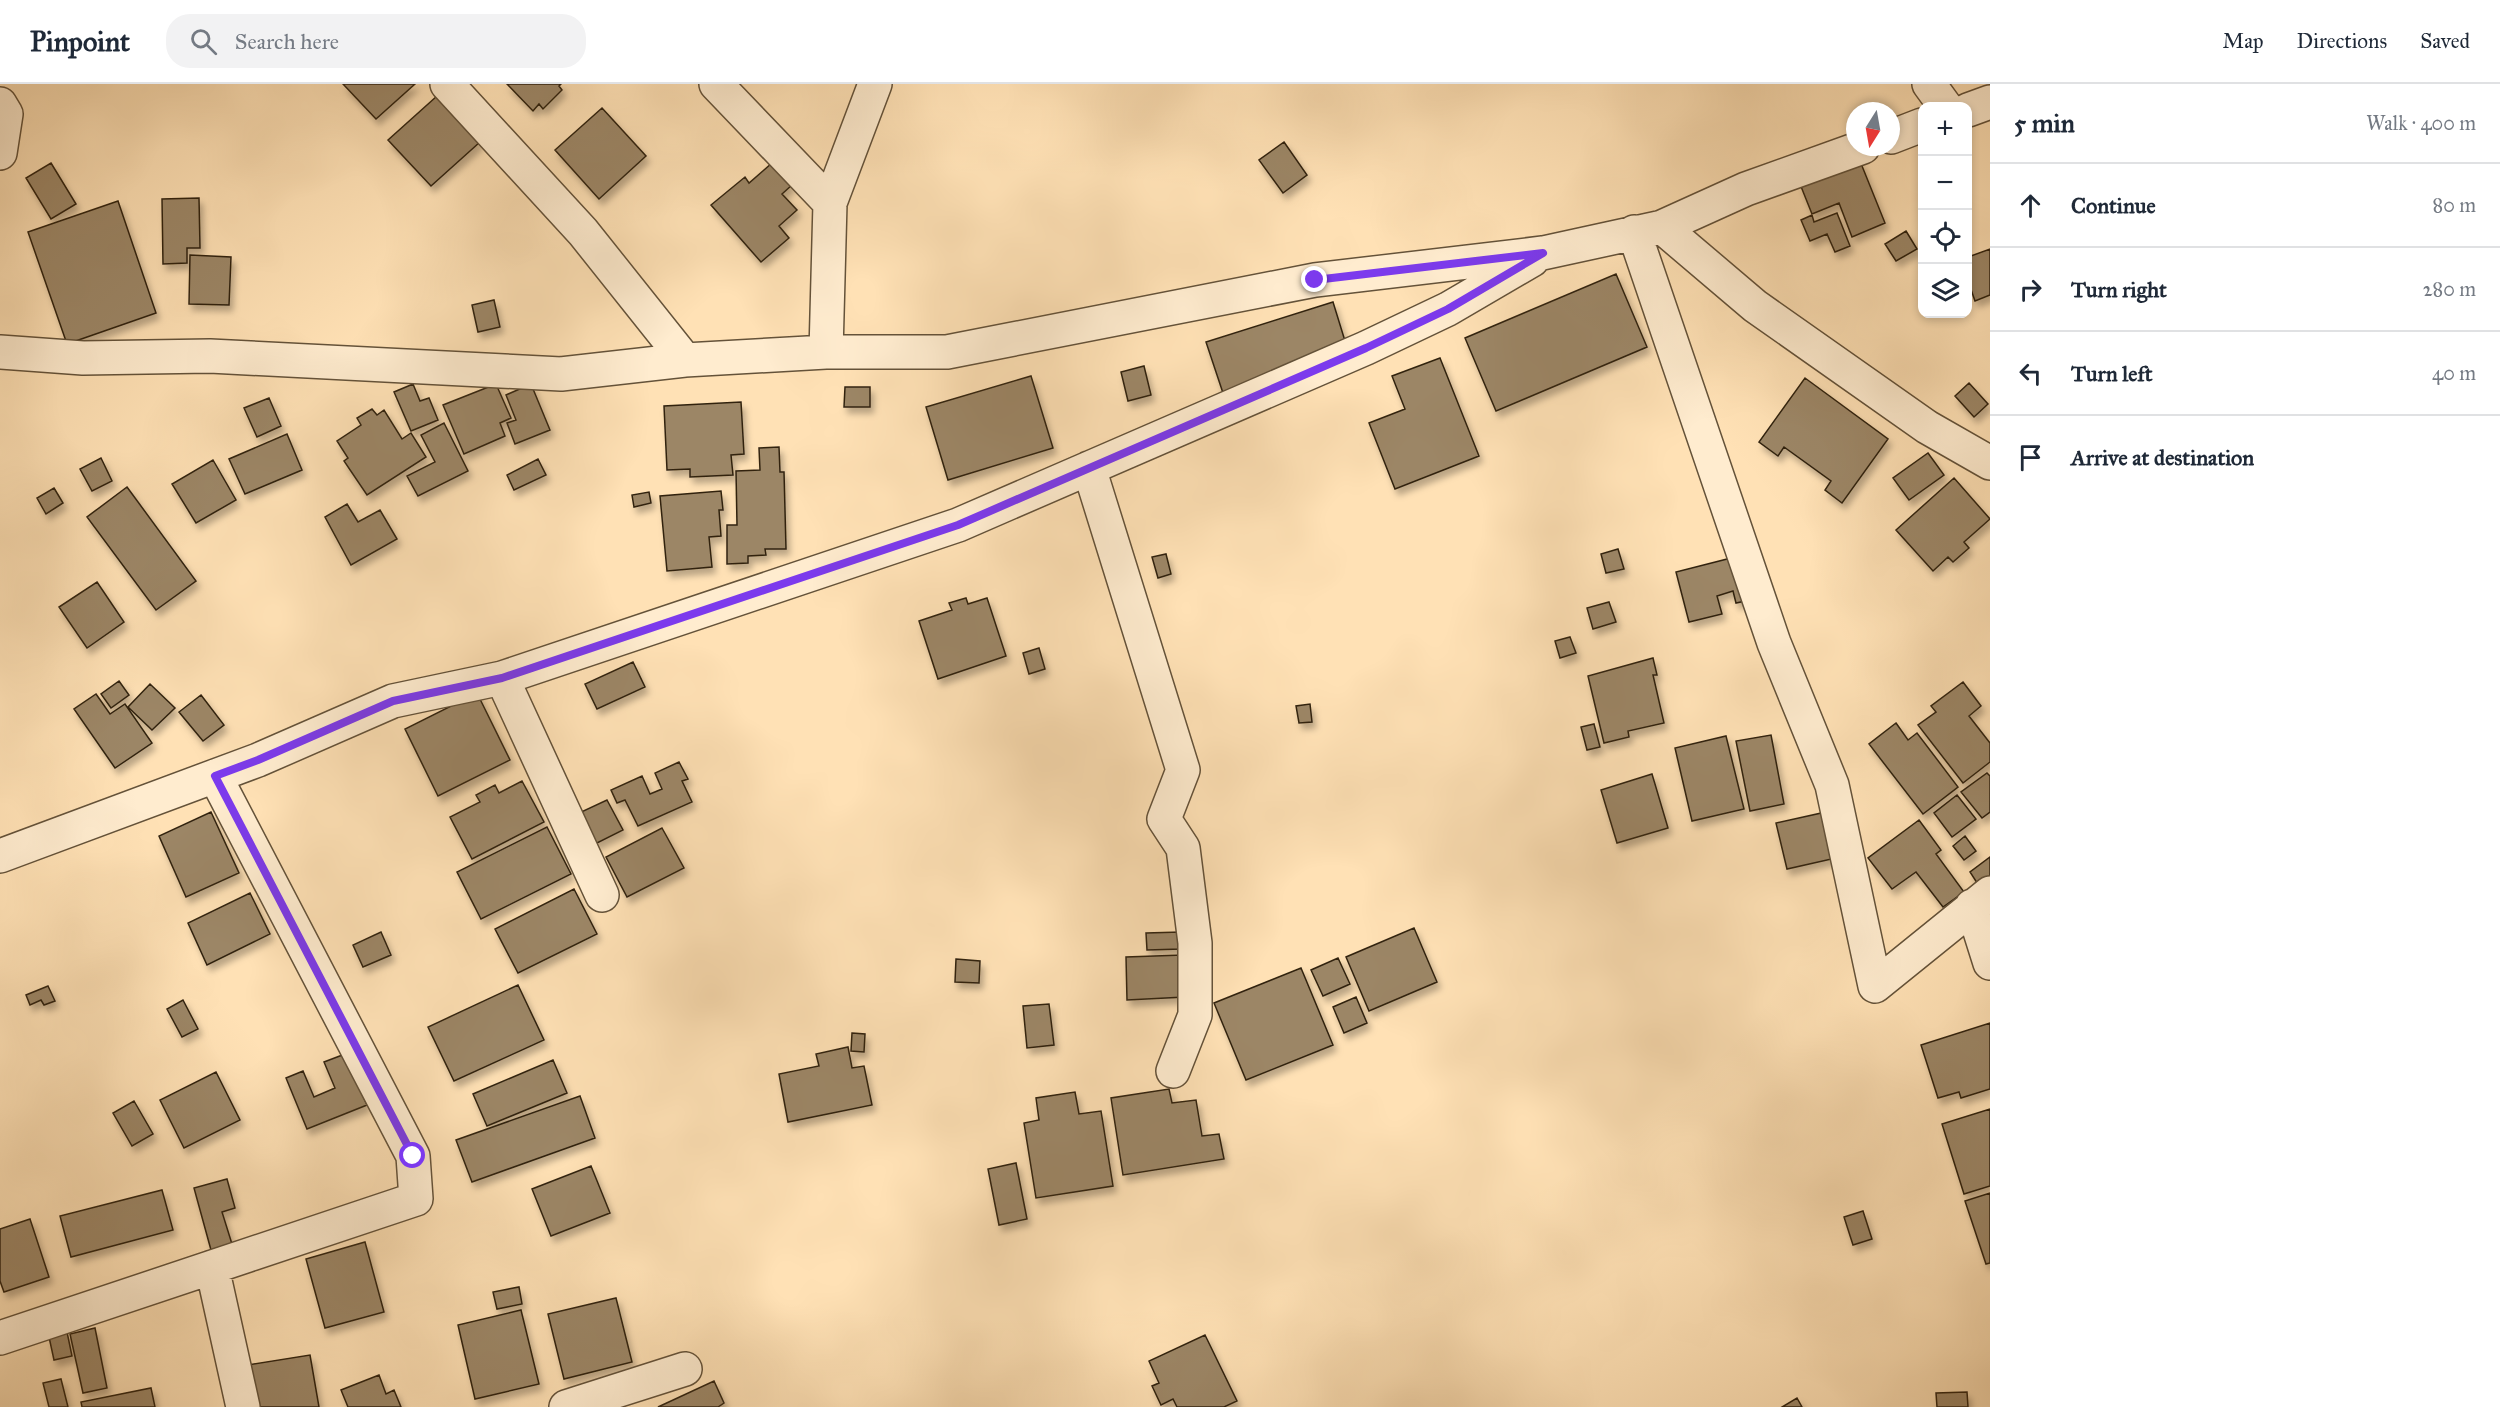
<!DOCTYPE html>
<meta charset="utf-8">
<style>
:root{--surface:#fff;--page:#f2f2f3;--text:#1f2937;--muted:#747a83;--line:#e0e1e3}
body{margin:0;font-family:"IM FELL Great Primer",serif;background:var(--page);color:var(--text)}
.controls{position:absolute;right:18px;top:18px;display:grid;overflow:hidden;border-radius:12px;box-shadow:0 3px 9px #0003}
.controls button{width:54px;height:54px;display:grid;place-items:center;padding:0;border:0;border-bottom:2px solid var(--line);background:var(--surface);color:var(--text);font:30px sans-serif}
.compass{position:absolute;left:1846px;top:18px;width:54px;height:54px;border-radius:50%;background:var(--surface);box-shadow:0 3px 9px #0003;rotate:191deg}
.stop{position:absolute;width:18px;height:18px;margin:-14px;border:4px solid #7c3aed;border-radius:50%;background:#fff}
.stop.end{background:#7c3aed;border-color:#fff;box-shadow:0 2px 6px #0008}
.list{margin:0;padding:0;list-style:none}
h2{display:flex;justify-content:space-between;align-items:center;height:78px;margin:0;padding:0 24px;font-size:26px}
h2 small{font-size:20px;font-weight:400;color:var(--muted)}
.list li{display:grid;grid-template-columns:39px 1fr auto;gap:18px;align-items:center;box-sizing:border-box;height:84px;padding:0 24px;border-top:2px solid var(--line)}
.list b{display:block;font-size:22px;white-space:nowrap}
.list em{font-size:20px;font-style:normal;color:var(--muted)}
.icon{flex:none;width:33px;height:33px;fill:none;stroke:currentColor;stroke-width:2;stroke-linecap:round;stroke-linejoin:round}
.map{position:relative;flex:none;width:1990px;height:1323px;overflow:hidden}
header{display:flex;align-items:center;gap:36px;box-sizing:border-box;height:84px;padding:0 30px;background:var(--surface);border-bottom:2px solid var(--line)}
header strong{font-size:28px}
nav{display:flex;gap:33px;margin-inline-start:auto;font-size:21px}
.search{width:420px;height:54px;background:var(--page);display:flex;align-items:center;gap:15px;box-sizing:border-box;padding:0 21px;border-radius:24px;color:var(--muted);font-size:22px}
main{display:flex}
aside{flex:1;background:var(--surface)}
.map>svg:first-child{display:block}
.building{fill:#9c8666;stroke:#312310;stroke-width:1.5;filter:url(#shadow)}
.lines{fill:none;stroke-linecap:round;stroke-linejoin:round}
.minor-casing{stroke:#645239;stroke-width:36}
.minor{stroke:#ffeccf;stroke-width:33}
.route{stroke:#7c3aed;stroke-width:8}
</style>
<header>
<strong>Pinpoint</strong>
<div class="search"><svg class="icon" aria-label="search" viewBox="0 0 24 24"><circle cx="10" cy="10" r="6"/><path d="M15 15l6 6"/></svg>Search here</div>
<nav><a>Map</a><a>Directions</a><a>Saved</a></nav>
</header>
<main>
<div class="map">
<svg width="1990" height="1323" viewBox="0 0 1990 1323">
<defs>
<filter id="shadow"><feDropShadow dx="3.5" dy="6" stdDeviation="3" flood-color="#0004"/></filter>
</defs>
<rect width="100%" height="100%" fill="#ffe1b5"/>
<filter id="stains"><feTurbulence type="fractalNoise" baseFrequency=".00333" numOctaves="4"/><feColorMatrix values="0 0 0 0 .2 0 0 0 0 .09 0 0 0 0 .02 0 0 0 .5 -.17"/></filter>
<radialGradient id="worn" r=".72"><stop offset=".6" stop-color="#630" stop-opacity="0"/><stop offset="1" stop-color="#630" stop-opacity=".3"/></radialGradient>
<path class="building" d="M343 0H415L376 35Z
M507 0H561L559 2 562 6 543 25 539 20 533 27Z
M437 12 480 58 431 102 388 56Z
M602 24 646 72 599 115 555 66Z
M1284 58 1307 91 1283 109 1259 76Z
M1860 77 1885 139 1852 153 1839 119 1812 130 1800 100Z
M51 79 76 120 51 135 26 94Z
M772 79 792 101 782 110 797 126 779 142 789 154 761 178 711 121 745 93 749 99Z
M199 114 200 164H187V179L163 180 162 115Z
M118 117 156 229 67 260 28 148Z
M1837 129 1850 162 1835 168 1827 150 1810 157 1801 136 1812 131 1814 138Z
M1906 147 1917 165 1896 177 1885 160Z
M1990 165V211L1975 217 1968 197V173Z
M190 171 231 173 229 221 189 220Z
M1616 190 1647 263 1496 327 1465 254Z
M494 216 500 243 478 248 472 221Z
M1333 218 1349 270 1223 309 1206 258Z
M1440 274 1479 372 1395 405 1369 339 1405 325 1392 292Z
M1144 282 1151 311 1128 317 1121 288Z
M1031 292 1053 364 948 396 926 323Z
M1805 294 1888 355 1842 419 1825 406 1831 397 1784 363 1778 372 1759 358Z
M1969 299 1988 320 1974 333 1955 312Z
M413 300 420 317 429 314 438 336 411 347 394 308Z
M496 300 511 334 500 339 505 352 464 370 443 321Z
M531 300 550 346 515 360 507 339 516 336 506 311Z
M845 303H870V323H844Z
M269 314 281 342 257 353 244 324Z
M741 318 744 370 731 371 733 391 690 393V385L667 386 664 322Z
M372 325 377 331 384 326 402 355 411 349 426 373 367 411 344 377 348 374 337 357 361 341 357 334Z
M444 339 468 387 418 412 407 392 435 378 421 351Z
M287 350 302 386 245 410 229 375Z
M779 363 780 388H784L786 465H765L766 471 748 472V479L727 480V441H737L736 387 760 386 759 364Z
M1928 369 1944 391 1909 416 1893 394Z
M101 374 112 397 92 407 80 385Z
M538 375 546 391 514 406 507 391Z
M213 376 236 416 196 439 172 400Z
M1954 394 1990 435 1964 458 1969 464 1953 478 1948 473 1933 487 1896 446Z
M127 403 196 497 156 526 87 433Z
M54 404 63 419 46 430 37 414Z
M721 407 723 426H719L721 452 709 453 712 483 667 487 660 412Z
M649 408 651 419 634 423 632 411Z
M347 420 358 438 380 426 397 455 351 481 325 433Z
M1618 465 1624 485 1606 489 1601 470Z
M1166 470 1171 490 1158 494 1152 473Z
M1739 472 1750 516 1736 519 1733 507 1717 512 1722 530 1689 538 1676 488Z
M97 498 124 538 87 564 59 523Z
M966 514 968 520 987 514 1006 572 938 595 919 537 952 526 949 519Z
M1609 518 1616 538 1593 545 1587 524Z
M1570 553 1576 569 1560 574 1555 557Z
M1039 564 1045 585 1029 590 1023 569Z
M1653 574 1657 591H1653L1664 639 1628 647 1629 653 1604 659 1588 592Z
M633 578 645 603 597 625 585 600Z
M119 597 129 611 111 624 101 610Z
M1963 598 1981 622 1969 632 1990 659V678L1963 699 1918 641 1936 628 1931 622Z
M150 600 175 624 152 646 128 623Z
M477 609 510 676 438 712 405 645Z
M96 610 110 630 125 620 152 659 115 684 74 625Z
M201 611 224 641 203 657 179 628Z
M1310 620 1312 638 1299 639 1296 622Z
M1896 639 1908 656 1917 649 1958 703 1923 730 1869 660Z
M1594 640 1600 663 1587 666 1581 643Z
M1771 651 1784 720 1750 727 1736 657Z
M1726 652 1744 725 1692 737 1675 664Z
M679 678 688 695 682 697 692 718 638 742 625 716 617 719 611 706 642 692 650 710 662 705 655 689Z
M1987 689 1990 692V728L1982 734 1961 708Z
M1652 690 1668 744 1617 759 1601 706Z
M522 697 544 738 472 775 450 733 480 718 476 711 495 701 499 709Z
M1957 711 1976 735 1952 753 1934 729Z
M607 716 623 746 595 760 579 729Z
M211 728 239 789 186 813 159 752Z
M1826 728 1836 774 1787 785 1776 739Z
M1919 736 1941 766 1936 770 1964 808 1943 823 1916 788 1892 805 1868 774Z
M547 743 571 790 481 835 457 788Z
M662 744 684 784 627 813 606 773Z
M1965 752 1976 767 1964 776 1953 762Z
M1990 773V794L1979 802 1970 788Z
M574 805 597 850 518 889 495 845Z
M250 809 270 850 207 881 188 839Z
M1414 844 1437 898 1369 927 1346 873Z
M381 848 391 871 363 883 353 861Z
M1181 848V865L1147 866 1146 849Z
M1183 871 1185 913 1127 916 1126 873Z
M1338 874 1350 900 1323 912 1311 886Z
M956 875 980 877 979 899 955 898Z
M1301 884 1333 961 1246 996 1214 919Z
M518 901 544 956 454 997 428 943Z
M48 902 55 917 44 921 41 916 30 921 26 911Z
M1356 913 1367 939 1344 949 1333 923Z
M183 916 198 945 182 953 167 925Z
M1049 920 1054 961 1027 964 1023 922Z
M1990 939V1005L1961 1014 1959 1008 1938 1014 1921 961Z
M852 949 865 950 864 968 851 967Z
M848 963 852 984 864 982 872 1021 788 1038 779 990 819 982 816 970Z
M345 970 367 1021 307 1045 286 994 303 987 314 1013 335 1004 324 978Z
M553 976 567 1009 487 1042 473 1010Z
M216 988 240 1036 184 1064 160 1016Z
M1169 1005 1172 1019 1196 1016 1202 1052 1219 1050 1224 1075 1123 1091 1111 1014Z
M1075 1008 1079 1030 1101 1027 1113 1102 1036 1114 1024 1039 1039 1036 1036 1014Z
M580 1012 595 1054 472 1098 456 1056Z
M134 1017 153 1050 132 1062 113 1029Z
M1990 1025V1102L1964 1110 1942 1040Z
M1016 1079 1027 1135 999 1141 988 1085Z
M591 1082 610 1129 551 1152 532 1105Z
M227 1095 235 1124 222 1128 232 1160 211 1166 194 1104Z
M162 1106 173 1146 71 1173 60 1132Z
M1990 1109V1179L1986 1180 1965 1117Z
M1863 1127 1872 1155 1853 1161 1844 1133Z
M30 1135 49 1193 4 1208 0 1197V1145Z
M365 1158 384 1228 325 1244 306 1175Z
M519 1203 522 1220 497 1225 493 1208Z
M616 1214 632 1278 564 1295 548 1230Z
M521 1226 539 1300 475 1315 458 1241Z
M95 1244 107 1304 83 1309 70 1250Z
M67 1248 72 1272 54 1276 49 1253Z
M1205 1251 1237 1317 1224 1323H1177L1173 1315 1161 1321 1152 1302 1159 1299 1149 1277Z
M310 1271 319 1323H248L241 1282Z
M379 1291 386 1310 394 1306 401 1323H348L341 1306Z
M61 1295 68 1323H49L43 1299Z
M714 1297 724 1319 718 1323H658Z
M151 1304 155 1323H82L81 1318Z
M1967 1308 1968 1323H1937L1936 1309Z
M1797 1314 1802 1323H1782Z"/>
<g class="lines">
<g class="minor-casing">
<path id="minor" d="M447 0 583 148 685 276
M716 0 830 119
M1929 0 1945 22
M0 20 6 30 0 69
M1968 26 1990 18
M1891 53 1922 41
M1662 143 1755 222 1927 343 1990 379
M1634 148 1774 559 1832 701 1875 902 1990 809
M0 268 83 274 210 272 561 290 685 276 826 268H947L1315 196 1543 169 1662 143 1746 105 1863 63
M826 268 830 119 875 0
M1089 384 1183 686 1164 735 1183 764 1195 859V931L1173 987
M502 594 602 811
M0 772 258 676 393 617 502 594 958 441 1366 264 1448 225 1532 176
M1972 822 1990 879
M212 1183 243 1323
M0 1254 416 1115 413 1072 215 692
M566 1323 685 1285"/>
</g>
<use href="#minor" class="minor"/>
</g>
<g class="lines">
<path class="route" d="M413 1072 215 692 258 676 393 617 502 594 958 441 1366 264 1448 225 1543 169 1315 196"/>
</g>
<rect width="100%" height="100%" filter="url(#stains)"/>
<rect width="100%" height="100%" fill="url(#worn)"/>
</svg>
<div class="controls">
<button>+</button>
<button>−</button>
<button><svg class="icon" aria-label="locate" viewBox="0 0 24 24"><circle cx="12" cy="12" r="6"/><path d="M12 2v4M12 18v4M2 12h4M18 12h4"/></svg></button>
<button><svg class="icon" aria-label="layers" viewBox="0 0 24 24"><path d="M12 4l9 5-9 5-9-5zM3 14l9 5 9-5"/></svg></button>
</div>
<svg class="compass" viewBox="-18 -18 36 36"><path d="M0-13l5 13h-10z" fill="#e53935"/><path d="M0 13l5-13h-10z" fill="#747a83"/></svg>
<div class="stop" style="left:413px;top:1072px"></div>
<div class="stop end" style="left:1315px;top:196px"></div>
</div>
<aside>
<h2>5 min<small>Walk · 400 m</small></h2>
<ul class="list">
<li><svg class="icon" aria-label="ahead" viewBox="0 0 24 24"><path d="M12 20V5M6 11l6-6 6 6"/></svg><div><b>Continue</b></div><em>80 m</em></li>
<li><svg class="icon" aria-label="right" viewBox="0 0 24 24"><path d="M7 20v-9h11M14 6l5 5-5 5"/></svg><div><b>Turn right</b></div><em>280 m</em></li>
<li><svg class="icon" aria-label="left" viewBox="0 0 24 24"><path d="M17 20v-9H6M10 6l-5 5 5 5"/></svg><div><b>Turn left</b></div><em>40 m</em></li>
<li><svg class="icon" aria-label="arrive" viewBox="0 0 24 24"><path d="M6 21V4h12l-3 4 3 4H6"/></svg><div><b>Arrive at destination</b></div></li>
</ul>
</aside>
</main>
